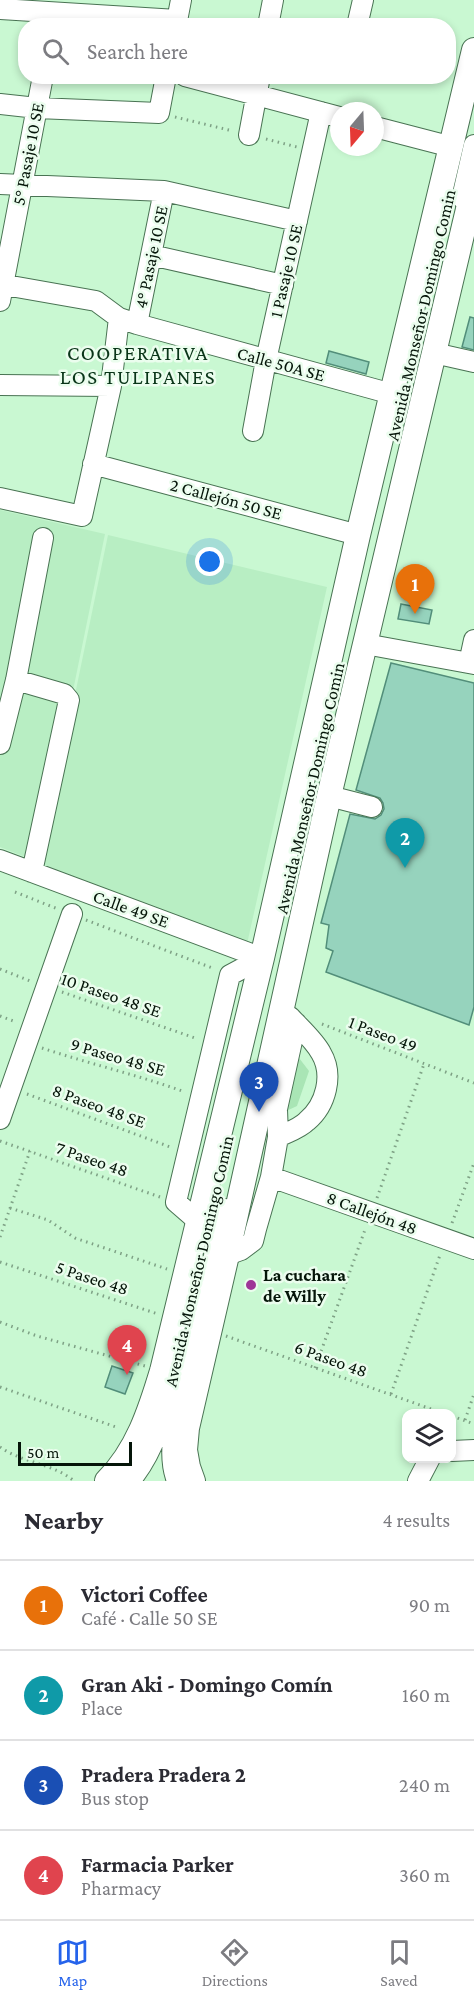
<!DOCTYPE html>
<meta charset="utf-8">
<style>
:root{--surface:#fff;--page:#f2f2f3;--text:#2b2b33;--muted:#7c7c81;--line:#e1e1e2;--accent:#2563eb}
body{margin:0;font-family:"Crimson Pro",serif;background:var(--page);color:var(--text)}
.controls{position:absolute;right:18px;bottom:18px;display:grid;overflow:hidden;border-radius:12px;box-shadow:0 3px 9px #0003}
.controls button{width:54px;height:54px;display:grid;place-items:center;padding:0;border:0;border-bottom:2px solid var(--line);background:var(--surface);color:var(--text);font:30px sans-serif}
.compass{position:absolute;left:330px;top:102px;width:54px;height:54px;border-radius:50%;background:var(--surface);box-shadow:0 3px 9px #0003;rotate:199deg}
.scale{position:absolute;left:18px;bottom:15px;width:114px;box-sizing:border-box;padding-left:6px;border:3px solid #051509;border-top:0;font-size:16px;line-height:21px;white-space:nowrap;color:#051509;-webkit-text-stroke:4px #ebfdee;paint-order:stroke}
.you{position:absolute;left:210px;top:562px;width:21px;height:21px;margin:-15px;border:4px solid #fff;border-radius:50%;background:#1a73e8;box-shadow:0 0 0 9px #1a73e833}
.badge{display:grid;place-items:center;width:39px;height:39px;border-radius:50%;background:var(--accent);color:#fff;font-size:20px;font-weight:700}
.pin{position:absolute;translate:-50% -50px;filter:drop-shadow(0 2px 3px #0008)}
.pin::after{content:'';position:absolute;top:32px;width:21px;height:18px;background:inherit;clip-path:polygon(0 0,100% 0,50% 100%)}
.list{margin:0;padding:0;list-style:none}
h2{display:flex;justify-content:space-between;align-items:center;height:78px;margin:0;padding:0 24px;font-size:26px}
h2 small{font-size:20px;font-weight:400;color:var(--muted)}
.list li{display:grid;grid-template-columns:39px 1fr auto;gap:18px;align-items:center;box-sizing:border-box;height:90px;padding:0 24px;border-top:2px solid var(--line)}
.list b{display:block;font-size:22px;white-space:nowrap}
.list p{margin:0;font-size:20px;white-space:nowrap;color:var(--muted)}
.list em{font-size:20px;font-style:normal;color:var(--muted)}
.icon{flex:none;width:33px;height:33px;fill:none;stroke:currentColor;stroke-width:2;stroke-linecap:round;stroke-linejoin:round}
.map{position:relative;flex:none;width:474px;height:1481px;overflow:hidden}
.search{position:absolute;background:var(--surface);box-shadow:0 3px 9px #0003;left:18px;right:18px;top:18px;height:66px;display:flex;align-items:center;gap:15px;box-sizing:border-box;padding:0 21px;border-radius:24px;color:var(--muted);font-size:22px}
.sheet{height:438px;background:var(--surface)}
nav{display:flex;justify-content:space-around;align-items:center;box-sizing:border-box;height:84px;border-top:2px solid var(--line);background:var(--surface);font-size:16px;color:var(--muted)}
nav a{display:grid;justify-items:center;gap:3px}
nav .on{color:var(--accent)}
.map>svg:first-child{display:block}
.built{fill:#b8eec3}
.green{fill:#a9e5b5}
.building{fill:#96d3bd;stroke:#528e7a;stroke-width:1.5}
.lines{fill:none;stroke-linecap:round;stroke-linejoin:round}
.minor-casing{stroke:#497353;stroke-width:22}
.major-casing{stroke:#497353;stroke-width:26}
.path{stroke:#7ea185;stroke-width:3;stroke-dasharray:1.5 4.5;stroke-linecap:butt}
.minor{stroke:#fff;stroke-width:20}
.major{stroke:#fff;stroke-width:24}
.poi-dot{fill:#9e3597;stroke:#ebfdee;stroke-width:2}
.labels{text-anchor:middle;stroke-width:5;stroke-linejoin:round;paint-order:stroke}
.street-label{font-size:18px;fill:#051509;stroke:#ebfdee}
.poi-label{font-size:18px;font-weight:bold;fill:#051509;stroke:#ebfdee;text-anchor:start}
.quarter-label{font-size:21px;letter-spacing:1.5px;fill:#093518;stroke:#ebfdee}
</style>
<div class="map">
<svg width="474" height="1481" viewBox="0 0 474 1481">
<rect width="100%" height="100%" fill="#c9f8d2"/>
<path class="built" d="M0 510 105 534 38 862 0 847Z
M108 535 327 587 247 944 40 864Z"/>
<path class="green" d="M296 1054 309 1071 297 1106 282 1113Z"/>
<path class="building" d="M470 317 474 318V350L462 347Z
M329 351 369 362 366 374 326 363Z
M401 604 432 610 429 624 398 619Z
M391 663 474 683V1007L469 1025 326 972 333 951 326 948 329 925 321 923 350 814 375 819 381 815 384 809 383 803 380 798 356 790Z
M112 1366 133 1373 125 1394 105 1387Z"/>
<g class="lines">
<g class="minor-casing">
<path id="minor" d="M0 9 177 20
M176 26 181 0
M268 26 273 0
M357 26 363 0
M185 76 339 117
M0 104 37 108 159 113 166 76
M375 127 452 147
M249 135 260 76
M0 184 164 191 297 221
M462 198 474 145
M151 255 283 285
M0 284 96 301 119 318 137 324 392 394
M0 301 43 76
M137 324 164 191
M434 353 474 362
M0 385 111 386
M253 431 266 360 321 112
M93 464 358 535
M0 498 82 516 111 386 119 318
M365 644 474 664
M469 663 474 640
M16 680 64 694 69 700 32 872
M0 744 16 680 43 538
M329 796 372 807
M0 860 262 958
M0 1119 72 914
M278 1137C288 1132 299 1129 307 1121 326 1105 334 1075 321 1053 314 1040 300 1028 290 1017
M271 1177 474 1249
M199 1222 176 1202 230 975 262 958
M227 1255 241 1250 253 1241 256 1229 271 1177 278 1137 277 1109 296 1023
M452 1451 474 1450
M130 1481C160 1444 165 1406 176 1361
M177 1481C170 1462 172 1444 175 1424L225 1209
M418 1481 430 1458"/>
</g>
<g class="major-casing">
<path id="major" d="M107 1481C137 1451 150 1411 162 1371L262 958 358 535 474 50
M193 1481 188 1467 185 1450 187 1428 227 1255 329 796 474 184"/>
</g>
<path class="path" d="M175 117 233 131
M266 139 297 147
M15 892 58 909
M86 920 215 969
M0 969 30 981
M62 992 198 1039
M0 1016 16 1022
M322 1024 474 1083
M42 1048C90 1064 138 1075 185 1092
M27 1094 173 1148
M0 1141 160 1197
M377 1198 424 1064
M10 1208 48 1220 75 1238 167 1269
M452 1223 474 1163
M0 1237 30 1151
M0 1262 158 1314
M0 1322 37 1336 145 1366
M226 1336 445 1414
M315 1368 366 1227
M0 1387 119 1428
M391 1394 440 1255
M452 1416 474 1424
M465 1420 474 1394
M0 1447C22 1463 53 1463 74 1481"/>
<use href="#minor" class="minor"/>
<use href="#major" class="major"/>
</g>
<circle class="poi-dot" cx="251" cy="1285" r="6"/>
<g class="labels">
<g class="street-label">
<text transform="translate(28 154) rotate(-79)" y="6">5° Pasaje 10 SE</text>
<text transform="translate(151 257) rotate(-78)" y="6">4° Pasaje 10 SE</text>
<text transform="translate(286 271) rotate(-77)" y="6">1 Pasaje 10 SE</text>
<text transform="translate(421 315) rotate(-77)" y="6">Avenida Monseñor Domingo Comin</text>
<text transform="translate(281 364) rotate(15)" y="6">Calle 50A SE</text>
<text transform="translate(226 499) rotate(15)" y="6">2 Callejón 50 SE</text>
<text transform="translate(310 788) rotate(-77)" y="6">Avenida Monseñor Domingo Comin</text>
<text transform="translate(131 909) rotate(20)" y="6">Calle 49 SE</text>
<text transform="translate(111 995) rotate(19)" y="6">10 Paseo 48 SE</text>
<text transform="translate(383 1034) rotate(21)" y="6">1 Paseo 49</text>
<text transform="translate(118 1057) rotate(16)" y="6">9 Paseo 48 SE</text>
<text transform="translate(99 1106) rotate(20)" y="6">8 Paseo 48 SE</text>
<text transform="translate(92 1159) rotate(19)" y="6">7 Paseo 48</text>
<text transform="translate(372 1213) rotate(20)" y="6">8 Callejón 48</text>
<text transform="translate(199 1261) rotate(-77)" y="6">Avenida Monseñor Domingo Comin</text>
<text transform="translate(92 1278) rotate(18)" y="6">5 Paseo 48</text>
<text transform="translate(331 1359) rotate(20)" y="6">6 Paseo 48</text>
</g>
<g class="poi-label">
<text x="263" y="1281">La cuchara<tspan x="263" dy="21">de Willy</tspan></text>
</g>
<g class="quarter-label">
<text x="138" y="360">COOPERATIVA<tspan x="138" dy="24">LOS TULIPANES</tspan></text>
</g>
</g>
</svg>
<div class="controls">
<button><svg class="icon" aria-label="layers" viewBox="0 0 24 24"><path d="M12 4l9 5-9 5-9-5zM3 14l9 5 9-5"/></svg></button>
</div>
<svg class="compass" viewBox="-18 -18 36 36"><path d="M0-13l5 13h-10z" fill="#e53935"/><path d="M0 13l5-13h-10z" fill="#7c7c81"/></svg>
<div class="scale">50 m</div>
<div class="you"></div>
<div class="pin badge" style="left:415px;top:614px;background:#e8710a">1</div>
<div class="pin badge" style="left:405px;top:868px;background:#0f9aa8">2</div>
<div class="pin badge" style="left:259px;top:1112px;background:#1a4fb4">3</div>
<div class="pin badge" style="left:127px;top:1375px;background:#e0444e">4</div>
<div class="search"><svg class="icon" aria-label="search" viewBox="0 0 24 24"><circle cx="10" cy="10" r="6"/><path d="M15 15l6 6"/></svg>Search here</div>
</div>
<section class="sheet">
<h2>Nearby<small>4 results</small></h2>
<ul class="list">
<li><span class="badge" style="background:#e8710a">1</span><div><b>Victori Coffee</b><p>Café · Calle 50 SE</p></div><em>90 m</em></li>
<li><span class="badge" style="background:#0f9aa8">2</span><div><b>Gran Aki - Domingo Comín</b><p>Place</p></div><em>160 m</em></li>
<li><span class="badge" style="background:#1a4fb4">3</span><div><b>Pradera Pradera 2</b><p>Bus stop</p></div><em>240 m</em></li>
<li><span class="badge" style="background:#e0444e">4</span><div><b>Farmacia Parker</b><p>Pharmacy</p></div><em>360 m</em></li>
</ul>
</section>
<nav>
<a class="on"><svg class="icon" aria-label="map" viewBox="0 0 24 24"><path d="M3 6l6-2 6 2 6-2v14l-6 2-6-2-6 2zM9 4v14M15 6v14"/></svg>Map</a>
<a><svg class="icon" aria-label="directions" viewBox="0 0 24 24"><path d="M12 3l9 9-9 9-9-9zM9 14v-3h6M13 9l2 2-2 2"/></svg>Directions</a>
<a><svg class="icon" aria-label="saved" viewBox="0 0 24 24"><path d="M7 4h10v16l-5-4-5 4z"/></svg>Saved</a>
</nav>
